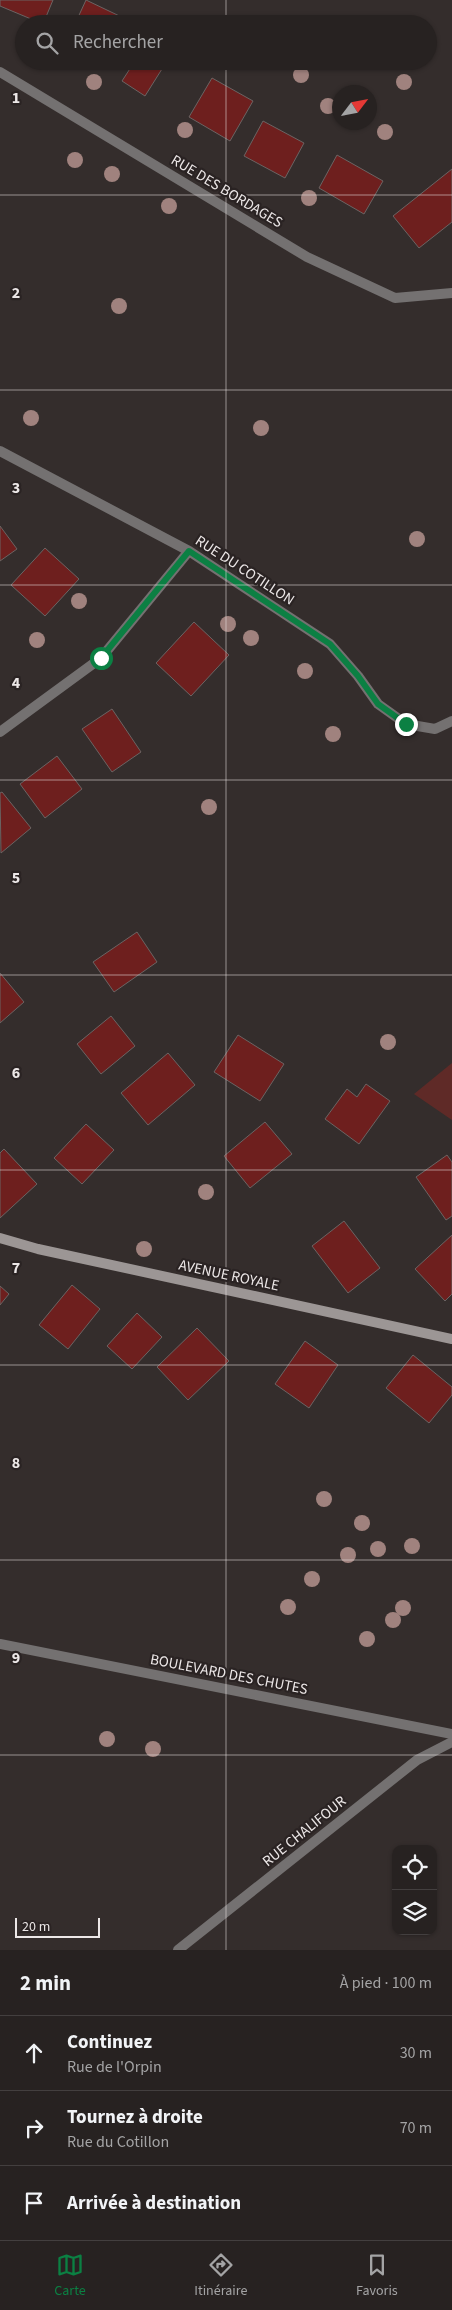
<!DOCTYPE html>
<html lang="fr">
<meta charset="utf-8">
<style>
:root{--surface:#272221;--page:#2f2a2a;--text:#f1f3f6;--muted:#a4a4a5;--line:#433f3f;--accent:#0b8043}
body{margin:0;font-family:"Source Sans 3",sans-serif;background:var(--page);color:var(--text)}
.controls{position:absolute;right:15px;bottom:15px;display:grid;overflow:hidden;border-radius:10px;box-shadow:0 1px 4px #0004}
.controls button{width:45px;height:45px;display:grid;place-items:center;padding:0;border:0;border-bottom:1px solid var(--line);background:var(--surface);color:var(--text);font:25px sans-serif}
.compass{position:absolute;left:332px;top:85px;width:45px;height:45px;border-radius:50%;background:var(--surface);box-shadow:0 1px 4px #0004;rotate:58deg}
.scale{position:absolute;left:15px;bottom:12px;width:85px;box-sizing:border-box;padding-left:5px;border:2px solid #ece7e7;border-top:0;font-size:14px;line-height:18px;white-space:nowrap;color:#ece7e7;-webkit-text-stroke:4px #2a2323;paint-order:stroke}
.stop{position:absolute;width:15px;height:15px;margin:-11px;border:4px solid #0b8043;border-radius:50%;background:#fff}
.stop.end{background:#0b8043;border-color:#fff;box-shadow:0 1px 5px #0008}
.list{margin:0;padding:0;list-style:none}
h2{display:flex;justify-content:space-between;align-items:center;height:65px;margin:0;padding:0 20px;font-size:21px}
h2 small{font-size:16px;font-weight:400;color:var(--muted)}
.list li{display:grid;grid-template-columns:32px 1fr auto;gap:15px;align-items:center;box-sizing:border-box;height:75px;padding:0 20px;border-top:1px solid var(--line)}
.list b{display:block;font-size:19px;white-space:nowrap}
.list p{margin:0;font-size:16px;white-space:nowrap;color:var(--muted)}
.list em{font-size:16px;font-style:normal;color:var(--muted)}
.icon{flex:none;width:28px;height:28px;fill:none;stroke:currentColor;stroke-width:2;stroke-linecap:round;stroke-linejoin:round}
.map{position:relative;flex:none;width:452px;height:1950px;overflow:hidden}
.search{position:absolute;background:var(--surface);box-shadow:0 1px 4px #0004;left:15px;right:15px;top:15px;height:55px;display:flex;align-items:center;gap:12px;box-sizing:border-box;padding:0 18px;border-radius:28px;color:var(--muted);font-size:19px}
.sheet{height:290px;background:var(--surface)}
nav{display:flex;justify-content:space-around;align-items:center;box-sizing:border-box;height:70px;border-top:1px solid var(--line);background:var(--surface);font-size:14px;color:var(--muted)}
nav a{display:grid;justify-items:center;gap:2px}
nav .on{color:var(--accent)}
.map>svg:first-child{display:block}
.green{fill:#5f2a27}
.building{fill:#6e1f1e;stroke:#6b6463}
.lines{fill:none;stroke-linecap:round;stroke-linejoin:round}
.minor{stroke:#747171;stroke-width:10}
.tertiary{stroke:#747171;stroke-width:10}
.secondary{stroke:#9c9695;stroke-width:10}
.tree{fill:#a0827e}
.route{stroke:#0b8043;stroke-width:6}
.grid{fill:none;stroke:#ece7e7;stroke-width:1;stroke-opacity:0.55}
.labels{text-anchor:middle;stroke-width:4.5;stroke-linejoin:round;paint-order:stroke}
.street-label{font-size:15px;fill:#ece7e7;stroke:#2a2323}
.grid-label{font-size:16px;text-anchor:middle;font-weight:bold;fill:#ece7e7;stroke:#2a2323;stroke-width:4.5;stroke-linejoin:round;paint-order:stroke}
</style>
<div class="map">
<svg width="452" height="1950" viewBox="0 0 452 1950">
<rect width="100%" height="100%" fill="#342d2c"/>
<path class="green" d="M452 1063V1120L414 1094Z"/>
<path class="building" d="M0 0H53L43 24 0 6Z
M86 0 132 22 131 24H75Z
M135 61H167L145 96 122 81Z
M212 78 253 101 230 141 189 117Z
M263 121 304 143 285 178 244 156Z
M337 155 383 181 364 214 319 188Z
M452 169V222L419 248 393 216Z
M0 526 17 549 0 561Z
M45 548 79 579 45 616 11 585Z
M194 622 229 655 191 696 156 663Z
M112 709 141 752 112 772 82 729Z
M57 756 82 789 45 818 20 784Z
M2 792 31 828 1 853 0 793Z
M137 932 157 962 114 992 93 962Z
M0 973 24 1002 0 1023Z
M111 1016 135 1046 101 1074 77 1044Z
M238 1035 284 1064 260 1101 214 1072Z
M168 1053 195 1085 148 1125 121 1093Z
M366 1084 390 1101 359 1144 325 1119 347 1089 357 1097Z
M265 1122 292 1154 250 1188 224 1156Z
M86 1124 114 1150 82 1184 54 1158Z
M4 1149 37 1184 0 1218V1153Z
M447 1155 452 1162V1216L446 1220 416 1177Z
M344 1221 380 1268 348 1293 312 1246Z
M452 1235V1294L445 1301 415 1269Z
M72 1285 100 1309 68 1349 39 1325Z
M0 1286 9 1294 0 1305Z
M137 1313 162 1337 132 1369 107 1346Z
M197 1328 229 1361 188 1400 157 1367Z
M305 1341 338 1365 309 1408 275 1384Z
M413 1355 452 1387V1395L429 1423 386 1388Z"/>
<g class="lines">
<path class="minor" d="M0 72 307 257 395 298 452 293
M0 451 189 551 330 644 358 676 378 704 406 724 435 729 452 721
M0 732 101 658 189 551
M178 1950 417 1760 452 1742"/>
<path class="tertiary" d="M0 1644 452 1734"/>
<path class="secondary" d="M0 1238 38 1249 452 1339"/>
</g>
<g class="tree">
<circle cx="301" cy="75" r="8"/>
<circle cx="94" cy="82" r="8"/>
<circle cx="404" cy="82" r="8"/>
<circle cx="328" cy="106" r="8"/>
<circle cx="185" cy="130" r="8"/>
<circle cx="385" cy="132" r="8"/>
<circle cx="75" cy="160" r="8"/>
<circle cx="112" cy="174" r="8"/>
<circle cx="309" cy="198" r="8"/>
<circle cx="169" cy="206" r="8"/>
<circle cx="119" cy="306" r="8"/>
<circle cx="31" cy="418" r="8"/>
<circle cx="261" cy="428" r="8"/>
<circle cx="417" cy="539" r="8"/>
<circle cx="79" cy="601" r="8"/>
<circle cx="228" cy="624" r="8"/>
<circle cx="251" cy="638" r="8"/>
<circle cx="37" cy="640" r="8"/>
<circle cx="305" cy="671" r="8"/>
<circle cx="333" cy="734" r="8"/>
<circle cx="209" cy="807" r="8"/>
<circle cx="388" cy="1042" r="8"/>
<circle cx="206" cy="1192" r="8"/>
<circle cx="144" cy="1249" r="8"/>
<circle cx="324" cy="1499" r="8"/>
<circle cx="362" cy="1523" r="8"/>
<circle cx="412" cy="1546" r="8"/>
<circle cx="378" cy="1549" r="8"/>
<circle cx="348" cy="1555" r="8"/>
<circle cx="312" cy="1579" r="8"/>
<circle cx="288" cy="1607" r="8"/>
<circle cx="403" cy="1608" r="8"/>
<circle cx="393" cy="1620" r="8"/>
<circle cx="367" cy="1639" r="8"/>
<circle cx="107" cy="1739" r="8"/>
<circle cx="153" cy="1749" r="8"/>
</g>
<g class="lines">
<path class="route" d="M101 658 189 551 330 644 358 676 378 704 406 724"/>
</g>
<path class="grid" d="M226 0V24M226 61V1950M0 195H452M0 390H452M0 585H452M0 780H452M0 975H452M0 1170H452M0 1365H452M0 1560H452M0 1755H452"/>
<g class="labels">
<g class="street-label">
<text transform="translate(227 191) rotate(31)" y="5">RUE DES BORDAGES</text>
<text transform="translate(245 570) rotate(33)" y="5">RUE DU COTILLON</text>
<text transform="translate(229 1275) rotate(12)" y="5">AVENUE ROYALE</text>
<text transform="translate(229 1674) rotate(11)" y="5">BOULEVARD DES CHUTES</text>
<text transform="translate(304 1831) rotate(-39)" y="5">RUE CHALIFOUR</text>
</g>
</g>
<g class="grid-label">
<text x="16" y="103">1</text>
<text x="16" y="298">2</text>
<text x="16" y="493">3</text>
<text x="16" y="688">4</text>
<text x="16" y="883">5</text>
<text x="16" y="1078">6</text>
<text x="16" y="1273">7</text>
<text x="16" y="1468">8</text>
<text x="16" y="1663">9</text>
</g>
</svg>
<div class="controls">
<button><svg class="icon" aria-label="locate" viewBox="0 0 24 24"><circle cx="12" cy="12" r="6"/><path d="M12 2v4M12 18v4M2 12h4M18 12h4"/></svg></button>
<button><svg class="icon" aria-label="layers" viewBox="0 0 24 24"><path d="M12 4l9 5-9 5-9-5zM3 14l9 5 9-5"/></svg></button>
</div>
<svg class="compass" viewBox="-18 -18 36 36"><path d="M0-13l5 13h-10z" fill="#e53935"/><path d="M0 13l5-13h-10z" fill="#a4a4a5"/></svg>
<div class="scale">20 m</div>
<div class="stop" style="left:101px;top:658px"></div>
<div class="stop end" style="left:406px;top:724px"></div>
<div class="search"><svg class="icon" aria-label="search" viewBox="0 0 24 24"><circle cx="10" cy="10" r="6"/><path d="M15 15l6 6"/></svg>Rechercher</div>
</div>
<section class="sheet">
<h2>2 min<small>À pied · 100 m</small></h2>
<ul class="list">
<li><svg class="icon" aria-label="ahead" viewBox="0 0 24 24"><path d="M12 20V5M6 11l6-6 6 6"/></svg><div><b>Continuez</b><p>Rue de l'Orpin</p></div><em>30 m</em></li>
<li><svg class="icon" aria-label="right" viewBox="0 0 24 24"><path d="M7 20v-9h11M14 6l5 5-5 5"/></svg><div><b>Tournez à droite</b><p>Rue du Cotillon</p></div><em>70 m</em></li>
<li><svg class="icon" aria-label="arrive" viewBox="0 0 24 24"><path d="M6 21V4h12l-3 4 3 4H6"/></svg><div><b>Arrivée à destination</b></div></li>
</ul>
</section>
<nav>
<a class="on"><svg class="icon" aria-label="map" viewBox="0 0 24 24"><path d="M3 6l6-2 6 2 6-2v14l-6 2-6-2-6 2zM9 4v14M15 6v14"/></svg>Carte</a>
<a><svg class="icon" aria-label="directions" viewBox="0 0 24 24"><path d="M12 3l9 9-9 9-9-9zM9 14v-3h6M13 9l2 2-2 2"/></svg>Itinéraire</a>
<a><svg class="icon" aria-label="saved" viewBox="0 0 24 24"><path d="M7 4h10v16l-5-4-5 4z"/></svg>Favoris</a>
</nav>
